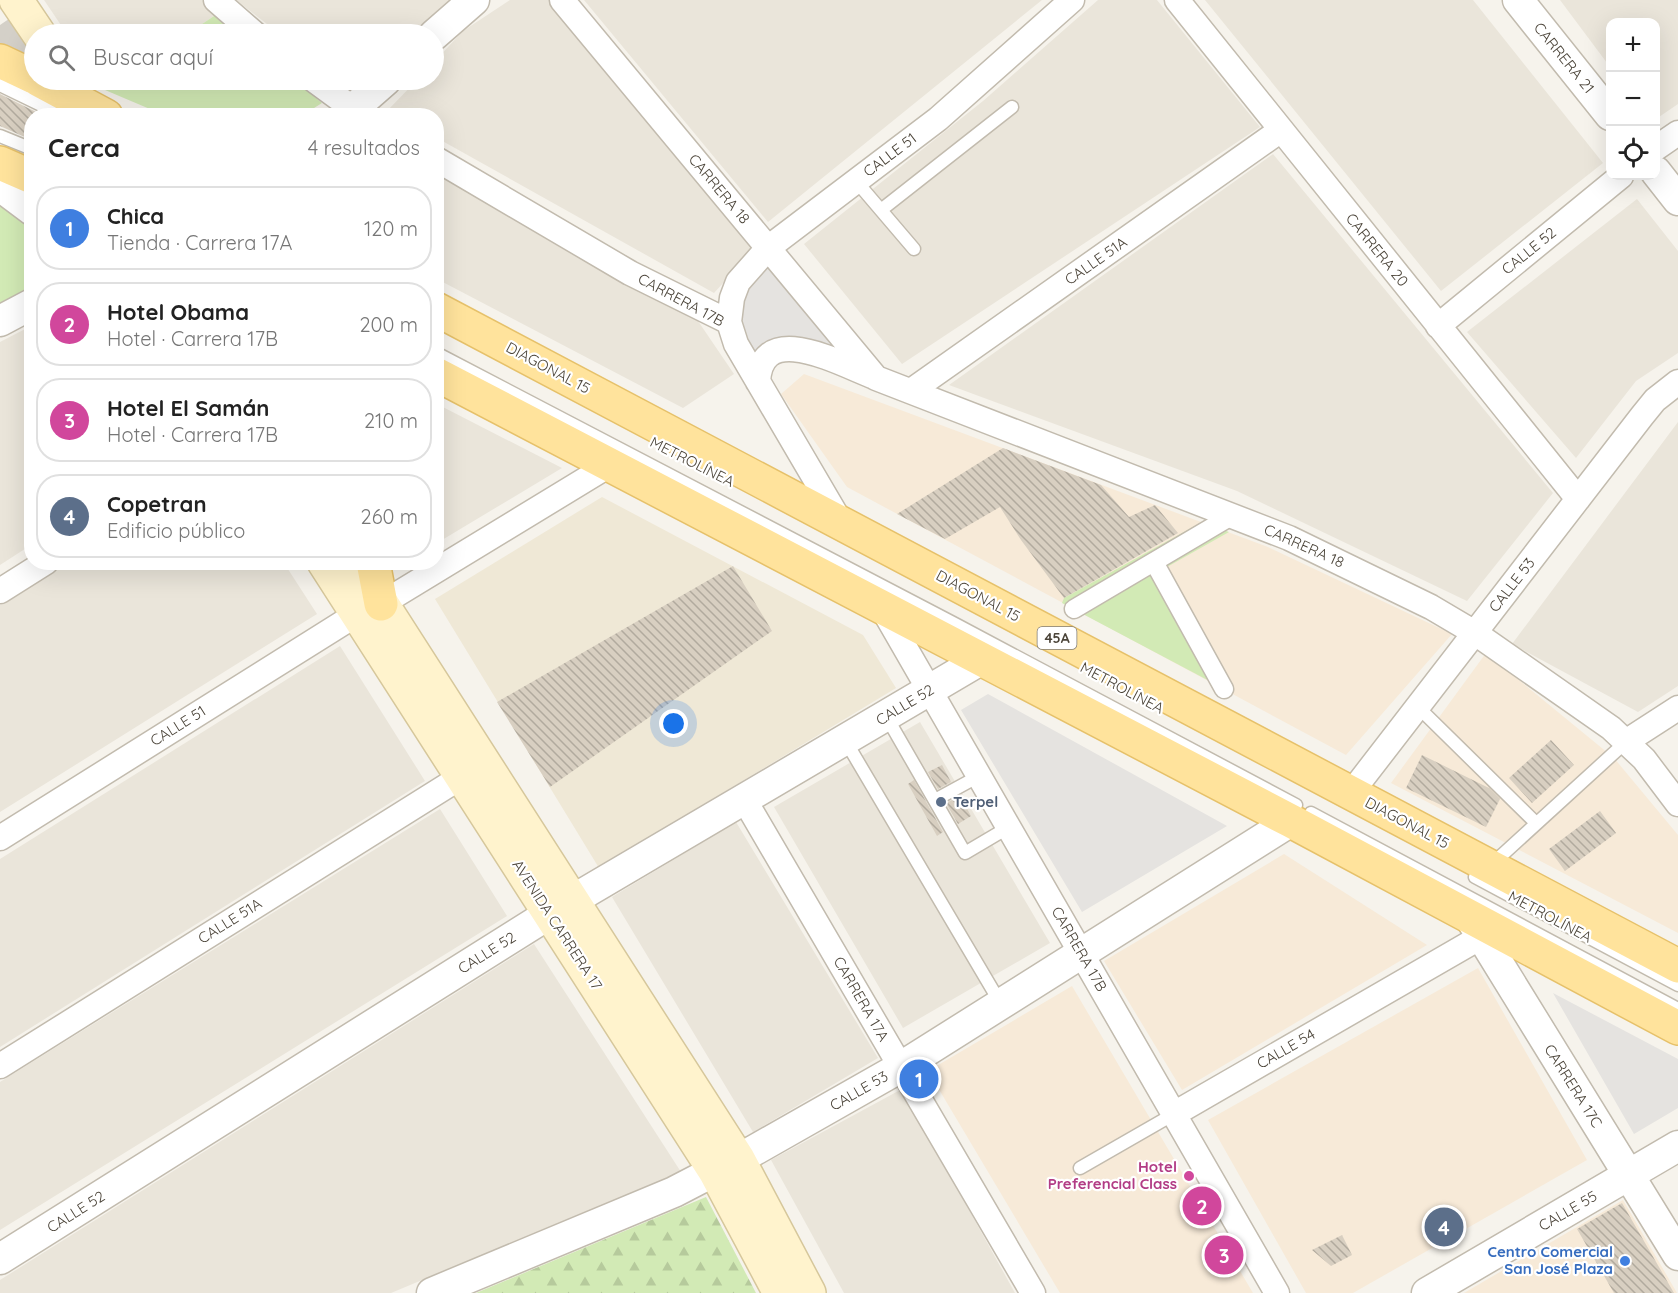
<!DOCTYPE html>
<html lang="es">
<meta charset="utf-8">
<style>
:root{--surface:#fff;--page:#f2f2f2;--text:#222;--muted:#767676;--line:#e0e0e0;--accent:#fc3f1d}
body{margin:0;font-family:Quicksand,sans-serif;background:var(--page);color:var(--text)}
.controls{position:absolute;right:18px;top:18px;display:grid;overflow:hidden;border-radius:12px;box-shadow:0 6px 24px #0002}
.controls button{width:54px;height:54px;display:grid;place-items:center;padding:0;border:0;border-bottom:2px solid var(--line);background:var(--surface);color:var(--text);font:30px sans-serif}
.you{position:absolute;left:674px;top:724px;width:21px;height:21px;margin:-15px;border:4px solid #fff;border-radius:50%;background:#1a73e8;box-shadow:0 0 0 9px #1a73e833}
.badge{display:grid;place-items:center;width:39px;height:39px;border-radius:50%;background:var(--accent);color:#fff;font-size:20px;font-weight:700}
.pin{position:absolute;translate:-50% -50%;border:3px solid #fff;box-shadow:0 2px 6px #0006}
.list{margin:0;padding:0;list-style:none}
h2{display:flex;justify-content:space-between;align-items:center;height:78px;margin:0;padding:0 24px;font-size:26px}
h2 small{font-size:20px;font-weight:400;color:var(--muted)}
.list li{display:grid;grid-template-columns:39px 1fr auto;gap:18px;align-items:center;box-sizing:border-box;height:84px;margin:0 12px 12px;padding:0 12px;border:2px solid var(--line);border-radius:24px}
.list b{display:block;font-size:22px;white-space:nowrap}
.list p{margin:0;font-size:20px;white-space:nowrap;color:var(--muted)}
.list em{font-size:20px;font-style:normal;color:var(--muted)}
.icon{flex:none;width:33px;height:33px;fill:none;stroke:currentColor;stroke-width:2;stroke-linecap:round;stroke-linejoin:round}
.map{position:relative;flex:none;width:1678px;height:1293px;overflow:hidden}
.search{position:absolute;background:var(--surface);box-shadow:0 6px 24px #0002;left:24px;top:24px;width:420px;height:66px;display:flex;align-items:center;gap:15px;box-sizing:border-box;padding:0 21px;border-radius:33px;color:var(--muted);font-size:22px}
.panel{position:absolute;background:var(--surface);box-shadow:0 6px 24px #0002;left:24px;top:108px;width:420px;height:462px;border-radius:24px}
.map>svg:first-child{display:block}
.residential{fill:#eae5da}
.commercial{fill:#f7ead8}
.education{fill:#efe8d6}
.green{fill:#d2eab5}
.forest{fill:url(#forest-firs)}
.parking{fill:#e5e3e0}
.building{fill:url(#building-back-hatch)}
.lines{fill:none;stroke-linecap:round;stroke-linejoin:round}
.secondary-tunnel{stroke:#d4d0c8;stroke-width:33;stroke-dasharray:33 16;stroke-linecap:butt}
.primary-tunnel{stroke:#d4d0c8;stroke-width:33;stroke-dasharray:33 16;stroke-linecap:butt}
.service-casing{stroke:#c2bbae;stroke-width:15}
.pedestrian-casing{stroke:#c2bbae;stroke-width:21}
.minor-casing{stroke:#c2bbae;stroke-width:27}
.tertiary-casing{stroke:#c2bbae;stroke-width:33}
.secondary-casing{stroke:#d6c79b;stroke-width:36}
.primary-casing{stroke:#e6c16a;stroke-width:36}
.service{stroke:#fff;stroke-width:12}
.pedestrian{stroke:#fff;stroke-width:18}
.minor{stroke:#fff;stroke-width:24}
.tertiary{stroke:#fff;stroke-width:30}
.secondary{stroke:#fff3cd;stroke-width:33}
.primary{stroke:#ffe39c;stroke-width:33}
.service-dot{fill:#5c6f8a;stroke:#fff;stroke-width:2}
.hotel-dot{fill:#d1479c;stroke:#fff;stroke-width:2}
.shop-dot{fill:#3f7fe0;stroke:#fff;stroke-width:2}
.labels{text-anchor:middle;stroke-width:4.5;stroke-linejoin:round;paint-order:stroke}
.shield{fill:#fff;stroke:#817c74;stroke-width:1.5}
.shield-label{font-size:14px;font-weight:bold;fill:#4b4439}
.street-label{font-size:15px;fill:#4b4439;stroke:#fff}
.service-label{font-size:15px;font-weight:bold;fill:#4e5e75;stroke:#fff;text-anchor:start}
.hotel-label{font-size:15px;font-weight:bold;fill:#b23c85;stroke:#fff;text-anchor:end}
.shop-label{font-size:15px;font-weight:bold;fill:#366cbe;stroke:#fff;text-anchor:end}
</style>
<div class="map">
<svg width="1678" height="1293" viewBox="0 0 1678 1293">
<defs>
<pattern id="forest-firs" width="22" height="20" patternUnits="userSpaceOnUse" patternTransform="scale(1.5)"><rect width="22" height="20" fill="#d2eab5"/><path d="M5 1l3.5 6h-7zM16 11l3.5 6h-7z" fill="#b6ca9c"/></pattern>
<pattern id="building-back-hatch" width="6" height="6" patternUnits="userSpaceOnUse" patternTransform="scale(1.5)"><rect width="6" height="6" fill="#d8cfc1"/><path d="M-1 5l2 2M0 0l6 6M5-1l2 2" fill="none" stroke="#b1aa9e"/></pattern>
</defs>
<rect width="100%" height="100%" fill="#f6f3ec"/>
<path class="residential" d="M44 0H202L217 14 187 34H67Z
M236 0H452L412 34H280Z
M510 0H549L756 247 714 293 437 138 436 116 397 115 388 110 417 80H434V62L463 31Z
M584 0H1042L768 222Z
M1098 0H1157L1260 127 902 364 804 244 983 101Z
M1205 0H1473L1603 163 1441 291Z
M1560 0H1678V104L1656 119V22H1610V67Z
M1273 154 1553 493 1467 601 1237 491 949 385Z
M436 171 698 321 734 374 683 408 437 279Z
M1637 199 1678 251V353L1636 381 1576 458 1467 332Z
M31 326V545L0 565V342Z
M437 404 562 468 437 543Z
M1678 422V686L1638 712 1512 644Z
M69 562 284 563 317 614 0 812V605Z
M340 646 425 781 0 1047V859Z
M920 722 1050 943 903 1028 774 807Z
M440 809 507 916 0 1230V1082Z
M736 822 878 1058 753 1132 612 897Z
M534 944 681 1172 391 1293H0V1280Z
M902 1089 1015 1293H844L771 1160Z"/>
<path class="commercial" d="M804 374 1268 547 1452 634 1346 755 847 487 781 394Z
M1486 653 1614 758 1678 835V933L1391 783Z
M1284 854 1427 945 1182 1090 1104 961Z
M1478 968 1587 1160 1353 1293H1306L1208 1120Z
M1072 986 1253 1293H1060L928 1071Z
M1623 1200 1677 1293H1464Z"/>
<path class="education" d="M602 497 863 635 896 688 599 868 435 599Z"/>
<path class="green" d="M217 14 241 34H187Z
M121 80H294L322 103 303 115H164L105 90Z
M0 196 28 218 32 227 31 287 27 294 0 311Z
M1202 522 1229 532 1167 567 1232 693 1062 603 1064 598Z"/>
<path class="forest" d="M706 1197 756 1293H476Z"/>
<path class="parking" d="M767 258 861 366 816 348 753 364 738 320 746 283Z
M988 694 1227 826 1082 912 961 710Z
M1553 993 1678 1059V1108L1634 1134Z"/>
<path class="building" d="M0 94 38 113 32 116V128L27 138 0 126Z
M1003 448 1101 485 1129 517 1155 505 1178 533 1064 598 1021 540 1000 507 945 539 897 514Z
M733 566 772 631 550 787 497 702Z
M1551 740 1574 765 1532 803 1509 778Z
M1422 755 1489 788 1500 799 1486 827 1406 788Z
M942 765 951 782 938 789 928 772Z
M914 780 943 832 937 836 908 784Z
M960 796 971 816 958 824 946 803Z
M1600 811 1616 833 1565 871 1549 849Z
M1622 1203 1674 1293H1614L1577 1229Z
M1342 1235 1352 1255 1331 1266 1312 1250Z"/>
<g class="lines">
<path class="secondary-tunnel" d="M0 25 34 75"/>
<path class="primary-tunnel" d="M0 41 24 60"/>
<g class="service-casing">
<path id="service" d="M0 85 64 116
M0 136 32 149
M856 181 914 249
M881 210 1012 107
M436 353 955 624 1296 805
M1418 707 1536 823
M886 716 965 853 1009 827
M845 740 1001 1004
M935 800 979 776
M1311 813 1678 1009
M1490 866 1627 741
M1475 877 1678 985
M1080 1168 1174 1114"/>
</g>
<g class="pedestrian-casing">
<path id="pedestrian" d="M1154 562 1224 689
M1074 609 1233 515"/>
</g>
<g class="minor-casing">
<path id="minor" d="M216 0 255 34
M562 0 876 378 1289 538 1431 607 1475 633 1611 728 1644 759 1678 804
M1177 0 1578 499
M314 80 363 116
M1656 148 1678 133
M436 159 630 273 729 322
M1438 326 1621 176
M758 382C761 318 842 365 875 377
M911 391 1281 130
M841 523 736 344 729 322 732 298 738 282 768 248 938 119 1072 0
M0 591 46 562
M381 604 611 464
M881 606 1277 1293
M1627 741 1678 708
M1351 793 1642 416 1655 400 1678 382
M744 799 1033 1293
M0 838 357 614
M0 1066 461 777
M1174 1114 1493 930"/>
</g>
<g class="tertiary-casing">
<path id="tertiary" d="M1518 0 1610 115
M434 35 474 0
M345 116 386 80
M1656 172 1678 200
M0 186 32 210
M0 321 32 304
M1469 916 1678 1255
M0 1259 549 914 982 659
M432 1293 674 1192 753 1151 901 1067 1291 821
M1427 1293 1678 1146"/>
</g>
<g class="secondary-casing">
<path id="secondary" d="M16 0 39 34
M324 562 715 1171 780 1293
M355 562 738 1159 809 1293"/>
</g>
<g class="primary-casing">
<path id="primary" d="M0 61 34 77
M39 80 106 116
M0 163 32 177
M436 309 1678 966
M436 374 1291 821 1678 1028
M373 562 381 604"/>
</g>
<use href="#service" class="service"/>
<use href="#pedestrian" class="pedestrian"/>
<use href="#minor" class="minor"/>
<use href="#tertiary" class="tertiary"/>
<use href="#secondary" class="secondary"/>
<use href="#primary" class="primary"/>
</g>
<circle class="service-dot" cx="941" cy="802" r="6"/>
<circle class="hotel-dot" cx="1189" cy="1176" r="6"/>
<circle class="shop-dot" cx="1625" cy="1261" r="6"/>
<g class="labels">
<rect class="shield" x="1037.5" y="627" width="39" height="22" rx="4.5"/>
<g class="shield-label">
<text x="1057" y="643">45A</text>
</g>
<g class="street-label">
<text transform="translate(1564 58) rotate(51)" y="5">CARRERA 21</text>
<text transform="translate(890 155) rotate(-37)" y="5">CALLE 51</text>
<text transform="translate(719 189) rotate(50)" y="5">CARRERA 18</text>
<text transform="translate(1377 250) rotate(51)" y="5">CARRERA 20</text>
<text transform="translate(1529 251) rotate(-39)" y="5">CALLE 52</text>
<text transform="translate(1096 261) rotate(-35)" y="5">CALLE 51A</text>
<text transform="translate(681 300) rotate(28)" y="5">CARRERA 17B</text>
<text transform="translate(548 368) rotate(28)" y="5">DIAGONAL 15</text>
<text transform="translate(692 462) rotate(27)" y="5">METROLÍNEA</text>
<text transform="translate(1304 546) rotate(24)" y="5">CARRERA 18</text>
<text transform="translate(1512 585) rotate(-52)" y="5">CALLE 53</text>
<text transform="translate(978 596) rotate(28)" y="5">DIAGONAL 15</text>
<text transform="translate(1122 688) rotate(28)" y="5">METROLÍNEA</text>
<text transform="translate(905 705) rotate(-31)" y="5">CALLE 52</text>
<text transform="translate(178 726) rotate(-32)" y="5">CALLE 51</text>
<text transform="translate(1407 823) rotate(28)" y="5">DIAGONAL 15</text>
<text transform="translate(1550 917) rotate(28)" y="5">METROLÍNEA</text>
<text transform="translate(230 921) rotate(-32)" y="5">CALLE 51A</text>
<text transform="translate(557 925) rotate(57)" y="5">AVENIDA CARRERA 17</text>
<text transform="translate(1079 949) rotate(60)" y="5">CARRERA 17B</text>
<text transform="translate(487 953) rotate(-32)" y="5">CALLE 52</text>
<text transform="translate(861 999) rotate(60)" y="5">CARRERA 17A</text>
<text transform="translate(1286 1049) rotate(-30)" y="5">CALLE 54</text>
<text transform="translate(1573 1086) rotate(58)" y="5">CARRERA 17C</text>
<text transform="translate(859 1091) rotate(-30)" y="5">CALLE 53</text>
<text transform="translate(1568 1211) rotate(-30)" y="5">CALLE 55</text>
<text transform="translate(76 1212) rotate(-32)" y="5">CALLE 52</text>
</g>
<g class="service-label">
<text x="953" y="807">Terpel</text>
</g>
<g class="hotel-label">
<text x="1177" y="1172">Hotel<tspan x="1177" dy="17">Preferencial Class</tspan></text>
</g>
<g class="shop-label">
<text x="1613" y="1257">Centro Comercial<tspan x="1613" dy="17">San José Plaza</tspan></text>
</g>
</g>
</svg>
<div class="controls">
<button>+</button>
<button>−</button>
<button><svg class="icon" aria-label="locate" viewBox="0 0 24 24"><circle cx="12" cy="12" r="6"/><path d="M12 2v4M12 18v4M2 12h4M18 12h4"/></svg></button>
</div>
<div class="you"></div>
<div class="pin badge" style="left:919px;top:1079px;background:#3f7fe0">1</div>
<div class="pin badge" style="left:1202px;top:1206px;background:#d1479c">2</div>
<div class="pin badge" style="left:1224px;top:1255px;background:#d1479c">3</div>
<div class="pin badge" style="left:1444px;top:1227px;background:#5c6f8a">4</div>
<div class="search"><svg class="icon" aria-label="search" viewBox="0 0 24 24"><circle cx="10" cy="10" r="6"/><path d="M15 15l6 6"/></svg>Buscar aquí</div>
<section class="panel">
<h2>Cerca<small>4 resultados</small></h2>
<ul class="list">
<li><span class="badge" style="background:#3f7fe0">1</span><div><b>Chica</b><p>Tienda · Carrera 17A</p></div><em>120 m</em></li>
<li><span class="badge" style="background:#d1479c">2</span><div><b>Hotel Obama</b><p>Hotel · Carrera 17B</p></div><em>200 m</em></li>
<li><span class="badge" style="background:#d1479c">3</span><div><b>Hotel El Samán</b><p>Hotel · Carrera 17B</p></div><em>210 m</em></li>
<li><span class="badge" style="background:#5c6f8a">4</span><div><b>Copetran</b><p>Edificio público</p></div><em>260 m</em></li>
</ul>
</section>
</div>
